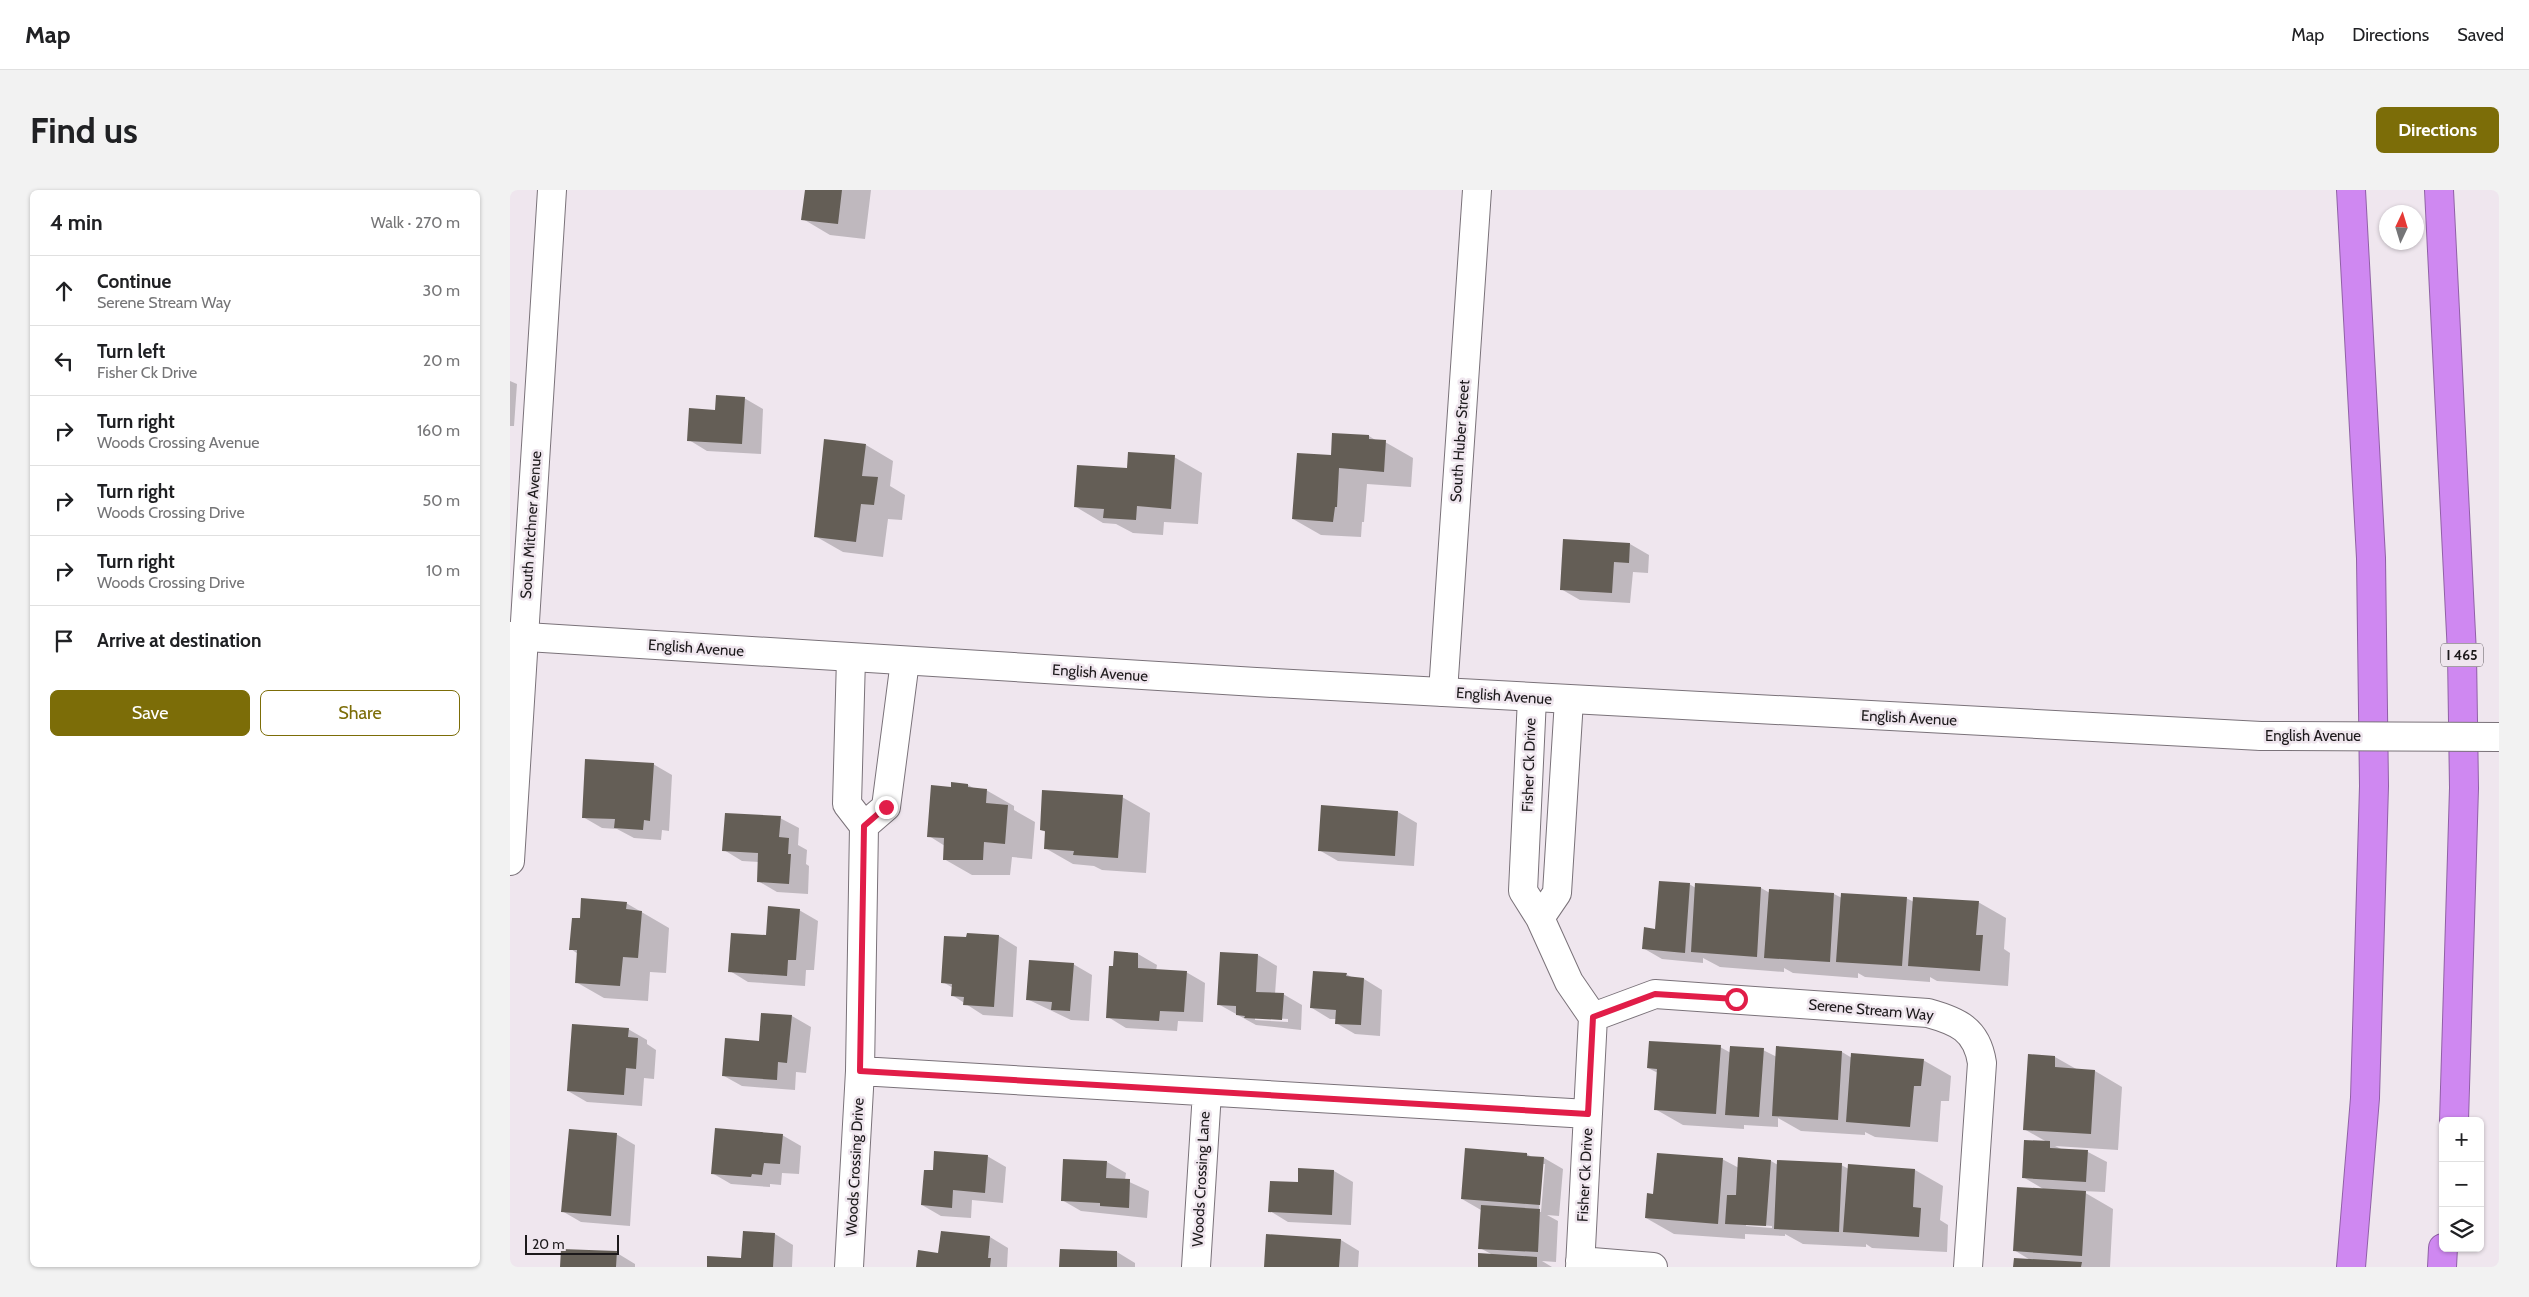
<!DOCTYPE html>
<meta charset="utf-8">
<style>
:root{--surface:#fff;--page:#f2f2f2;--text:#202124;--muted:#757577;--line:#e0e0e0;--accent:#7c6d08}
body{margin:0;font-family:Cabin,sans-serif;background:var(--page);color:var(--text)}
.controls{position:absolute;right:15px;bottom:15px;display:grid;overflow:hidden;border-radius:8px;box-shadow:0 1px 4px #0004}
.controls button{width:45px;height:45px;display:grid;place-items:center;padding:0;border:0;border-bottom:1px solid var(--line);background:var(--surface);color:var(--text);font:25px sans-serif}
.compass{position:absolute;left:1869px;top:15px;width:45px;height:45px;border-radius:50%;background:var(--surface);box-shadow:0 1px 4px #0004;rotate:4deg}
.scale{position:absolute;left:15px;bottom:12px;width:94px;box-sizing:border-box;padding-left:5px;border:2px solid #1c191b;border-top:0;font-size:14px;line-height:18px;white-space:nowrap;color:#1c191b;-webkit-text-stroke:4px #efe6ee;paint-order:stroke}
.stop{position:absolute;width:15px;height:15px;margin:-11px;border:4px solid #e11d48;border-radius:50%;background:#fff}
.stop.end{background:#e11d48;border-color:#fff;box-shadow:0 1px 5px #0008}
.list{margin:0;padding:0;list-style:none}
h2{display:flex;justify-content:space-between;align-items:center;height:65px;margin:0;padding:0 20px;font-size:21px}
h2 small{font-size:16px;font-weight:400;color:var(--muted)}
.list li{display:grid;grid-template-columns:32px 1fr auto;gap:15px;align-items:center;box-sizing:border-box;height:70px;padding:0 20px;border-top:1px solid var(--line)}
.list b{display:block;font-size:19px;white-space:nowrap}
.list p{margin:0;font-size:16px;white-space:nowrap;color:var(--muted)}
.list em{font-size:16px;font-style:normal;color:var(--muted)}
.actions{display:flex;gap:10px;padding:15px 20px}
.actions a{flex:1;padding:11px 0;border:1px solid var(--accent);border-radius:8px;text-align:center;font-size:18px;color:var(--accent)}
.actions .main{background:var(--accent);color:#fff}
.icon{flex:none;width:28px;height:28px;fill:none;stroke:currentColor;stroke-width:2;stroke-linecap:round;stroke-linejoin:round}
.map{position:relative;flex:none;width:1989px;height:1077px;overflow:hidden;border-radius:8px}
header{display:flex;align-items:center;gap:30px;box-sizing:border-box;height:70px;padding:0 25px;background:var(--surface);border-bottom:1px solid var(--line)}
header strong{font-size:24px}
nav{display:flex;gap:28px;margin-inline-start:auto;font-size:18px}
.intro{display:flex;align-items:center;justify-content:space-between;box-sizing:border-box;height:120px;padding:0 30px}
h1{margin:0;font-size:35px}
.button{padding:12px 22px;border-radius:8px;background:var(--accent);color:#fff;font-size:18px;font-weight:700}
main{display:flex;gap:30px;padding:0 30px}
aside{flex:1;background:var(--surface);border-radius:8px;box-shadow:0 1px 4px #0004}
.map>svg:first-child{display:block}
.shadow{fill:#0003;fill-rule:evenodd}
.building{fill:#645e56}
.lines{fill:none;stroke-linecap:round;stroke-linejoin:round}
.minor-casing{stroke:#7a7279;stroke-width:30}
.tertiary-casing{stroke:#7a7279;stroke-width:30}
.motorway-casing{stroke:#9061a6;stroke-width:30}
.minor{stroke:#fff;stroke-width:28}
.tertiary{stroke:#fff;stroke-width:28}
.motorway{stroke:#cf88f1;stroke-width:28}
.tertiary-bridge-casing{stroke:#7a7279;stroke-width:30;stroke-linecap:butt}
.tertiary-bridge{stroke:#fff;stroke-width:28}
.route{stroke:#e11d48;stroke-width:6}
.labels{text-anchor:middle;stroke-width:5;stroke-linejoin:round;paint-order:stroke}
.shield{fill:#efe6ee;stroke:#5b565a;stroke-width:1}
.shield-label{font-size:14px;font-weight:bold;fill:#1c191b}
.street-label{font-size:15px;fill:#1c191b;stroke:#efe6ee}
</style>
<header>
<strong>Map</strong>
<nav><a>Map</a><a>Directions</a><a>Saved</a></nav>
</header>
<div class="intro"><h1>Find us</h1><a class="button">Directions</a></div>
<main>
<aside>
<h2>4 min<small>Walk · 270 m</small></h2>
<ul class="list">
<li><svg class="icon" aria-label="ahead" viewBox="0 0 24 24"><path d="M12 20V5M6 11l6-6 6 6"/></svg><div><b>Continue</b><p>Serene Stream Way</p></div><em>30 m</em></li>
<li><svg class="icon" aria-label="left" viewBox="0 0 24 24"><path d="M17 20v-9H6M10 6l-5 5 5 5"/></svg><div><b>Turn left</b><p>Fisher Ck Drive</p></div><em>20 m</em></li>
<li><svg class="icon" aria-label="right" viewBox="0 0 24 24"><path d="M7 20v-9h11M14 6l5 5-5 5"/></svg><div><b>Turn right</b><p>Woods Crossing Avenue</p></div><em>160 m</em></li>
<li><svg class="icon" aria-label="right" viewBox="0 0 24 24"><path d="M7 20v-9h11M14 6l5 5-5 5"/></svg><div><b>Turn right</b><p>Woods Crossing Drive</p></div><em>50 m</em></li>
<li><svg class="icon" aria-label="right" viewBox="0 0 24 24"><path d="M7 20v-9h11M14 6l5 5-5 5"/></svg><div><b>Turn right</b><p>Woods Crossing Drive</p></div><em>10 m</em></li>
<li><svg class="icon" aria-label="arrive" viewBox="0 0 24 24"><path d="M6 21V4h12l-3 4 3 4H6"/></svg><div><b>Arrive at destination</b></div></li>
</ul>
<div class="actions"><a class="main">Save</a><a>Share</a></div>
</aside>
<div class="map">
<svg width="1989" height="1077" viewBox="0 0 1989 1077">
<rect width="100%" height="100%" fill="#efe6ee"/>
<path class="shadow" d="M296 0H361L355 49 320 45 293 29Z
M0 191 7 194 4 236H0Z
M234 208 253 219 251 264 197 261 179 250 207 221Z
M859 246 867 251 875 252 903 268 901 297 857 294 854 332H852L851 347 811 345 783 329 822 267Z
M356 255 383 271 380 296 395 305 392 330 378 329 373 367 333 362 305 346Z
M664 267 692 283 688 334 654 332 653 345 623 343 606 334 593 333 566 317 618 280Z
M1120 354 1139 365 1138 383 1123 382 1120 413 1070 410 1051 399Z
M143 574 162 585 159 641 152 640 151 650 124 648 107 639 92 638 73 627Z
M458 595 465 599 476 600 504 616V620L525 632 522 669 502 667 500 685H462L434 669 435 656 419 646Z
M612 607 640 623 636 683 592 680 584 676 563 674 535 658 536 642 531 640Z
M888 622 907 633 904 676 828 671 809 660Z
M270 628 289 638 288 655 297 660 296 674 299 676 298 704 267 702 248 691 249 672 232 671 214 660Z
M1179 694 1186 698H1251L1260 703V700L1324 704 1332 708H1396L1404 712H1468L1496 728 1494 759 1500 763 1498 796 1427 791 1420 787V792L1355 787 1348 783V788L1283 783 1274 778V782L1210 777 1193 768V773L1152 769 1133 758Z
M116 713 159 738 156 783 140 782 138 811 94 808 66 792 68 764 61 759Z
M289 720 308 731 304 780H296L295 796 238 792 220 781Z
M489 746 507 757 503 827 473 825 442 805 443 798 433 792 457 749Z
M628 764 647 775 646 781 676 782 695 793 693 832 668 831 667 841 616 838 598 827 604 778Z
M748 765 767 776 765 804H773L792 815 791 840 746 835 708 814ZM745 827 778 829V832L745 830Z
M563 774 582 785 579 831 561 830 517 809Z
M836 784 843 788 854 789 872 800 870 846 845 844 826 833V829H820L802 818Z
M282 826 301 837 296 883 286 882 285 900 232 896 214 886Z
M118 839 137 850V854L146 860 144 889 134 888 132 916 77 912 58 901Z
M1210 857 1221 863 1253 860 1267 867V858L1332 862 1342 868 1413 870 1441 886 1439 911H1431L1428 952 1365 947 1355 942V945L1291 941 1268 928V937L1234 935V939L1173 935 1145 919 1148 883 1138 878Z
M1545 867 1568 880 1585 881 1612 897 1608 960 1545 956 1553 960 1578 962 1597 972 1595 1002 1572 1001 1603 1019 1600 1077H1505L1522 1071 1504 1060 1535 1000 1513 987 1537 952 1514 939Z
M106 944 125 955 120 1036 71 1032 52 1021Z
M272 945 291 956 289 984 272 983 271 995 260 994V997L221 994 202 983Z
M1017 964 1023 968H1034L1053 979 1049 1026 1037 1025 1048 1031 1046 1072 1032 1071 1042 1077H969L983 1065 970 1058 971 1020 952 1009ZM1032 974H1035L1031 1022H1029Z
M477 966 496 977 493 1013 462 1010 461 1028 431 1026 412 1015 424 982Z
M1212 969 1229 978 1261 971 1268 975H1331L1339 979V976L1405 980 1433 996 1430 1030 1438 1035 1437 1062 1362 1058 1356 1054V1057L1293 1054 1275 1044V1046L1235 1044V1049L1164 1044 1136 1028 1144 1005ZM1236 1034 1262 1036V1038L1236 1036Z
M597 972 616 983 615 990 639 1001 637 1028 571 1021 552 1010Z
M790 980 824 981 843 992 841 1035 778 1032 760 1021 789 994Z
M265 1044 283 1055 282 1077H198L232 1069Z
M480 1047 498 1058 497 1077H407L429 1064Z
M831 1050 849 1061 848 1077H755Z
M607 1062 625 1073V1077H550Z
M107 1063 125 1074V1077H51Z"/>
<path class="building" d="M295 0H332L328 34 291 30Z
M206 205 235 207 232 254 177 251 179 218 205 220Z
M822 243 859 245V249L876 250 874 282 829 278 827 317H825L823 332 782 329 787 263 821 265Z
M314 249 356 254 352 286 368 287 364 315 351 314 346 352 304 347Z
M618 262 665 265 661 319 627 316 626 330 593 328 594 319 564 317 567 275 617 278Z
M1053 349 1120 353 1119 373 1104 372 1102 403 1050 400Z
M75 569 144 573 140 631 134 630 133 640 104 638 105 629 72 628Z
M441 592 458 594V597L477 599 476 613 498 615 495 654 474 652 473 670H433L434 648 417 647 421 595 441 597Z
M532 600 613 605 608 668 563 665 564 661 534 659 535 641 530 640Z
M811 615 888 621 885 666 808 661Z
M215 623 271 626 269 647 279 648 278 664H281L279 694 247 692 248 663 212 661Z
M1149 691 1180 693 1175 763 1132 759 1134 737 1145 739Z
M1185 693 1251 697 1247 767 1181 762Z
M1259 699 1324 703 1320 772 1254 768Z
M1331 703 1397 707 1392 776 1326 772Z
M1403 707 1469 711 1466 745H1473L1470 781 1398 776Z
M71 708 117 712 116 719 132 721 128 768 113 767 110 796 65 793 67 760H59L62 728H70Z
M258 716 290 719 286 770H278L277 786 218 782 221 743 256 745Z
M457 743 489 745 484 817 453 815 454 807 441 806 442 794 431 793 434 746 456 747Z
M604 761 628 763V778L677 781 674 822 650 821 649 831 596 828 599 776H603Z
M710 762 748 764 746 802 774 803 772 830 734 828 735 826 726 825V816L707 815Z
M519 770 564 773 560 821 541 820 542 812 516 810Z
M803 781 837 783 836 786 854 788 851 835 825 834 826 820 800 818Z
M251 823 282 825 277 873 268 872 267 890 212 886 215 848 249 851Z
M62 834 119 838 118 847 128 848 126 879 116 878 114 905 57 901Z
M1139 851 1211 855 1206 924 1144 920 1147 879 1137 878Z
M1220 856 1254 858 1249 927 1215 925Z
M1266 856 1332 861 1328 930 1262 926Z
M1341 863 1414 869 1411 896H1404L1400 937 1336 932Z
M1518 864 1545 866V877L1585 880 1581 944 1513 940Z
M205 938 273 944 270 974 254 973 252 985 242 984 241 987 201 984Z
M59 939 107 943 101 1026 51 1022Z
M1514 950 1540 951V958L1578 960 1576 992 1512 988Z
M955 958 1017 963V966L1034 967 1030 1015 951 1009Z
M424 961 478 965 475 1003 443 1000 442 1018 411 1015 414 980H423Z
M1147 963 1213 968 1208 1034 1135 1028 1137 1003 1143 1004Z
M1228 967 1261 970 1256 1036 1215 1034 1217 1005H1226Z
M553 969 597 971 596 988 620 989 619 1018 590 1016V1013L551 1011Z
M1267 970 1332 973 1329 1042 1264 1039Z
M1338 974 1405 979 1403 1017 1411 1018 1409 1047 1333 1042Z
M788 978 824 980 822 1025 758 1022 760 991 788 992Z
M1507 997 1576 1001 1572 1066 1503 1061Z
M971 1015 1030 1019 1028 1062 968 1059Z
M233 1041 265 1043 263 1077H197V1066L231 1068Z
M431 1041 480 1046 478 1068H481L480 1077H406L408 1060 428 1063Z
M756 1044 831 1049 829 1077H754Z
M51 1059 107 1061 106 1077H50Z
M550 1059 607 1061V1077H549Z
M968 1063 1027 1067V1077H968Z
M1504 1068 1572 1072 1571 1077H1503Z"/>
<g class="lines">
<g class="minor-casing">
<path id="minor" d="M933 502 967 0
M1022 508 1013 701 1030 728 1059 792 1083 827 1070 1077
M354 636 376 617 395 471
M0 671 42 0
M1030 728 1047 703 1059 510
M1083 827 1145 804 1418 823C1447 831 1467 839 1472 873L1458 1077
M350 881 1078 924
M1070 1071 1143 1077
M339 1077 350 881 354 636 337 614 341 468
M686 1077 697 902"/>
</g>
<g class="tertiary-casing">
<path id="tertiary" d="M0 446 746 492 1751 546"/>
</g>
<g class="motorway-casing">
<path id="motorway" d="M1841 0 1861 368 1864 596 1855 908 1841 1077
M1929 0 1952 464 1954 598 1944 931
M1932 1077 1933 1058"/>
</g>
<use href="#minor" class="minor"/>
<use href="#tertiary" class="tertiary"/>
<use href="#motorway" class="motorway"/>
<g class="tertiary-bridge-casing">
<path id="tertiary-bridge" d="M1751 546 1989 547"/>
</g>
<use href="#tertiary-bridge" class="tertiary-bridge"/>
</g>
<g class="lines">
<path class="route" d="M376 617 354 636 350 881 1078 924 1083 827 1145 804 1226 809"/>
</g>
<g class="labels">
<rect class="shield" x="1931" y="453.5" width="42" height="23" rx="4"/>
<g class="shield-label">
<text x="1952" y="470">I 465</text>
</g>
<g class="street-label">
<text transform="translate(950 251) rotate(-86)" y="5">South Huber Street</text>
<text transform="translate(21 335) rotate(-86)" y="5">South Mitchner Avenue</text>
<text transform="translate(186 458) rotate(4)" y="5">English Avenue</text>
<text transform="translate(590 483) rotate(4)" y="5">English Avenue</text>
<text transform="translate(994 506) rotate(4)" y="5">English Avenue</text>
<text transform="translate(1399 528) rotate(3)" y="5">English Avenue</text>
<text x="1803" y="551">English Avenue</text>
<text transform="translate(1019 575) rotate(-88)" y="5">Fisher Ck Drive</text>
<text transform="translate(1361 820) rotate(5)" y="5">Serene Stream Way</text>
<text transform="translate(345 977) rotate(-87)" y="5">Woods Crossing Drive</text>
<text transform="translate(1075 985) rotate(-87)" y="5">Fisher Ck Drive</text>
<text transform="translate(691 989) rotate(-87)" y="5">Woods Crossing Lane</text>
</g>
</g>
</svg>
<div class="controls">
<button>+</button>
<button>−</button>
<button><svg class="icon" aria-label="layers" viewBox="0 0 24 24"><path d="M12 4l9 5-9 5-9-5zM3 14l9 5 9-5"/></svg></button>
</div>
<svg class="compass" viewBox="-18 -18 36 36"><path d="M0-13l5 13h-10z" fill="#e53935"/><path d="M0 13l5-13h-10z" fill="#757577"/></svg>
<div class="scale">20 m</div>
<div class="stop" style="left:1226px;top:809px"></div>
<div class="stop end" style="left:376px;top:617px"></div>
</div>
</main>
